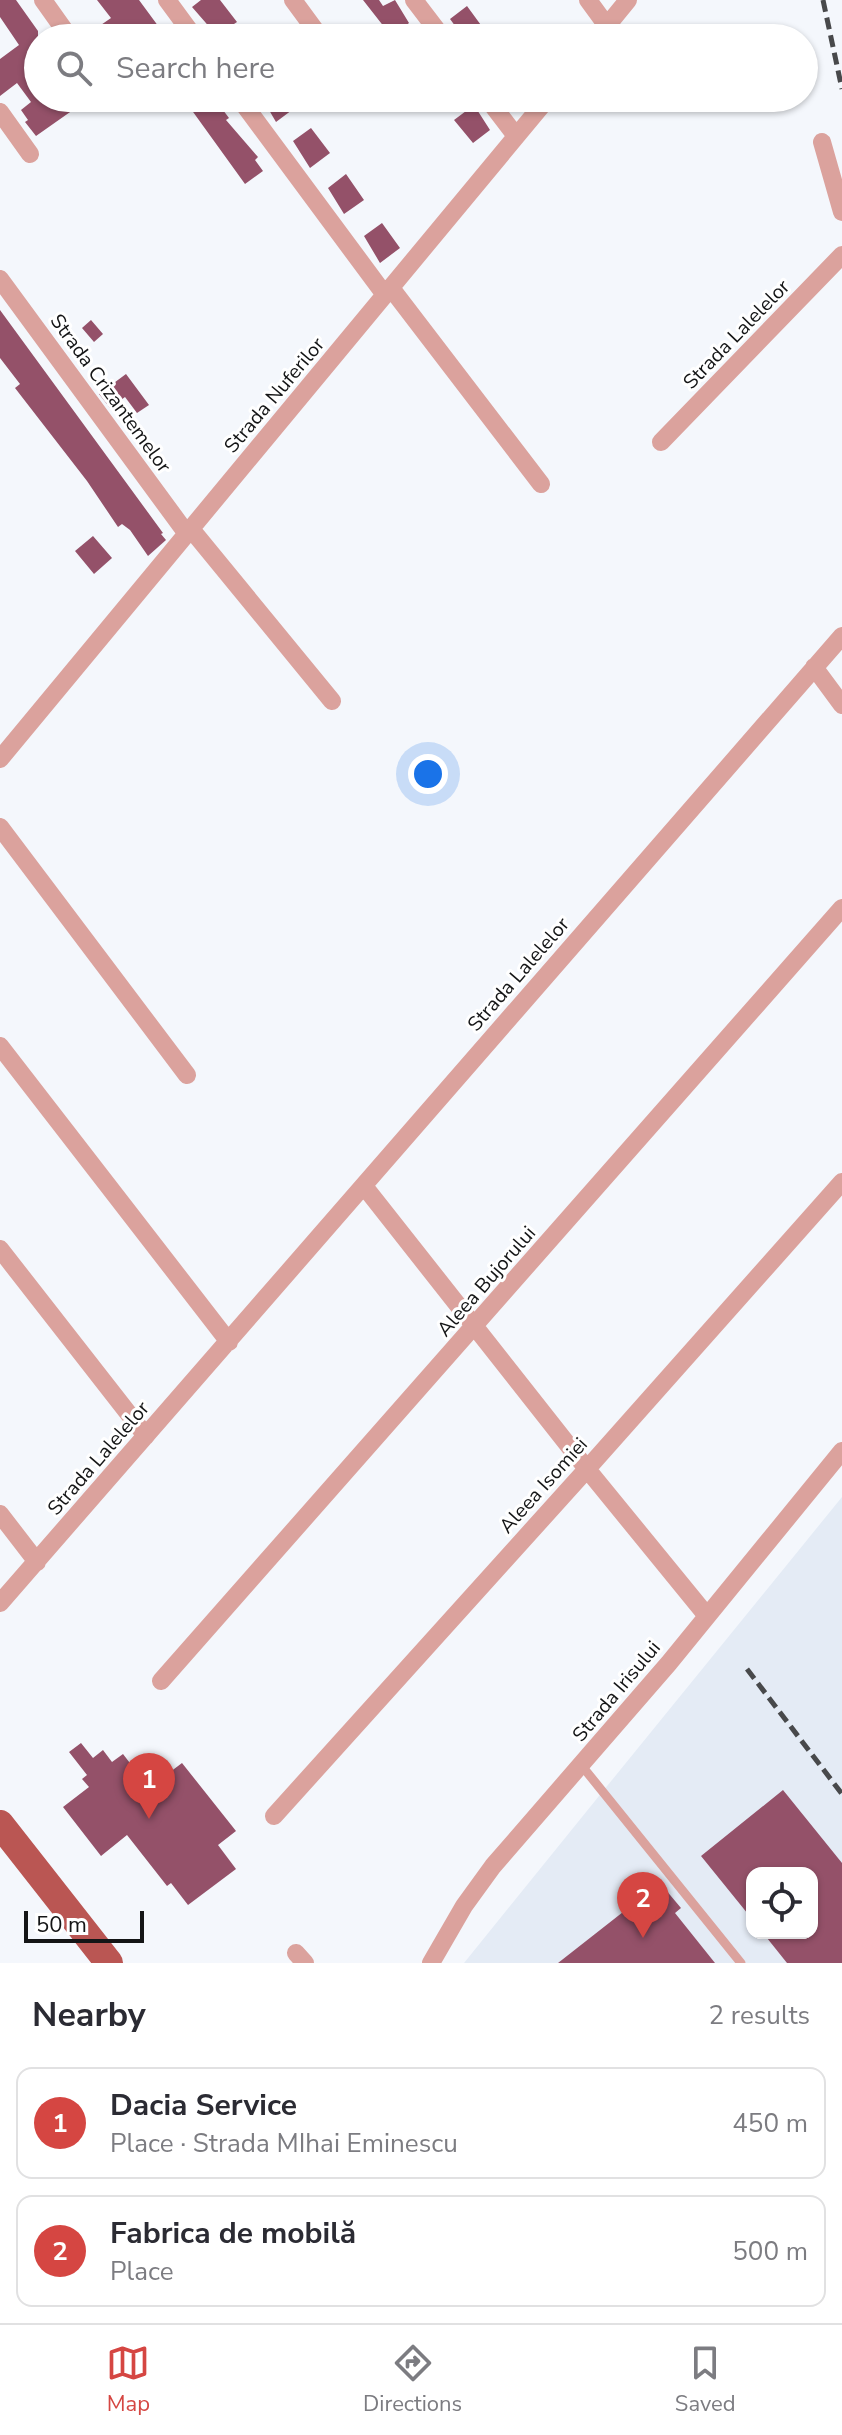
<!DOCTYPE html>
<meta charset="utf-8">
<style>
:root{--surface:#fff;--page:#f2f2f3;--text:#2b2b33;--muted:#7c7c81;--line:#e1e1e2;--accent:#d54642}
body{margin:0;font-family:"Nunito Sans",sans-serif;background:var(--page);color:var(--text)}
.controls{position:absolute;right:24px;bottom:24px;display:grid;overflow:hidden;border-radius:16px;box-shadow:0 2px 6px #0004}
.controls button{width:72px;height:72px;display:grid;place-items:center;padding:0;border:0;border-bottom:2px solid var(--line);background:var(--surface);color:var(--text);font:40px sans-serif}
.scale{position:absolute;left:24px;bottom:20px;width:120px;box-sizing:border-box;padding-left:8px;border:4px solid #141516;border-top:0;font-size:22px;line-height:28px;white-space:nowrap;color:#141516;-webkit-text-stroke:6px #fff;paint-order:stroke}
.you{position:absolute;left:428px;top:774px;width:28px;height:28px;margin:-20px;border:6px solid #fff;border-radius:50%;background:#1a73e8;box-shadow:0 0 0 12px #1a73e833}
.badge{display:grid;place-items:center;width:52px;height:52px;border-radius:50%;background:var(--accent);color:#fff;font-size:26px;font-weight:700}
.pin{position:absolute;translate:-50% -66px;filter:drop-shadow(0 2px 4px #0008)}
.pin::after{content:'';position:absolute;top:42px;width:28px;height:24px;background:inherit;clip-path:polygon(0 0,100% 0,50% 100%)}
.list{margin:0;padding:0;list-style:none}
h2{display:flex;justify-content:space-between;align-items:center;height:104px;margin:0;padding:0 32px;font-size:34px}
h2 small{font-size:26px;font-weight:400;color:var(--muted)}
.list li{display:grid;grid-template-columns:52px 1fr auto;gap:24px;align-items:center;box-sizing:border-box;height:112px;margin:0 16px 16px;padding:0 16px;border:2px solid var(--line);border-radius:16px}
.list b{display:block;font-size:30px;white-space:nowrap}
.list p{margin:0;font-size:26px;white-space:nowrap;color:var(--muted)}
.list em{font-size:26px;font-style:normal;color:var(--muted)}
.icon{flex:none;width:44px;height:44px;fill:none;stroke:currentColor;stroke-width:2;stroke-linecap:round;stroke-linejoin:round}
.map{position:relative;flex:none;width:842px;height:1963px;overflow:hidden}
.search{position:absolute;background:var(--surface);box-shadow:0 2px 6px #0004;left:24px;right:24px;top:24px;height:88px;display:flex;align-items:center;gap:20px;box-sizing:border-box;padding:0 28px;border-radius:44px;color:var(--muted);font-size:30px}
.sheet{height:360px;background:var(--surface)}
nav{display:flex;justify-content:space-around;align-items:center;box-sizing:border-box;height:112px;border-top:2px solid var(--line);background:var(--surface);font-size:22px;color:var(--muted)}
nav a{display:grid;justify-items:center;gap:4px}
nav .on{color:var(--accent)}
.map>svg:first-child{display:block}
.built{fill:#e4ebf5;fill-rule:evenodd}
.building{fill:#945169}
.lines{fill:none;stroke-linecap:round;stroke-linejoin:round}
.service{stroke:#dba29d;stroke-width:9}
.minor{stroke:#dba29d;stroke-width:18}
.primary{stroke:#ba5653;stroke-width:28}
.rail{stroke:#48494b;stroke-width:5;stroke-dasharray:12 6;stroke-linecap:butt}
.labels{text-anchor:middle;stroke-width:6;stroke-linejoin:round;paint-order:stroke}
.street-label{font-size:20px;fill:#141516;stroke:#fff}
</style>
<div class="map">
<svg width="842" height="1963" viewBox="0 0 842 1963">
<rect width="100%" height="100%" fill="#f4f7fc"/>
<path class="built" d="M842 1497V1963H464L599 1796ZM752 1873H812V1933H752Z"/>
<path class="building" d="M0 0H16L38 31V60L26 69 38 86V98H90L36 136 25 122 28 120 21 110 31 102 17 83 0 96V59L19 45 0 17Z
M97 0H139L167 38H82L111 18Z
M201 0H220L237 22 234 24 244 38H219L192 7Z
M363 0H379L383 6 395 0 409 23 392 37Z
M467 6 486 32 477 38H464L450 19Z
M183 98H214L229 118 226 120 258 157 255 160 263 171 245 184Z
M262 98H289L296 107 276 122Z
M474 105 490 130 473 143 454 120Z
M311 128 330 153 310 168 293 141Z
M346 174 364 200 344 214 328 188Z
M382 223 400 248 380 263 364 236Z
M0 310 163 533 161 534 166 540 148 556 130 530 122 524 118 527 87 481 15 388 20 384 0 358Z
M91 320 103 334 94 342 82 328Z
M126 374 149 405 137 413 125 397 110 408 99 394Z
M93 536 112 558 94 574 75 551Z
M81 1743 93 1758 103 1750 112 1762 123 1754 149 1788 182 1763 236 1831 218 1845 236 1869 188 1905 171 1883 167 1886 127 1835 101 1856 63 1807 89 1787 82 1779 87 1775 69 1752Z
M783 1790 842 1863V1963H787L763 1933H812V1873H752V1919L701 1856Z
M660 1883 681 1908 675 1913 715 1963H558Z"/>
<g class="lines">
<path class="service" d="M582 1766 741 1963"/>
<path class="minor" d="M43 0 70 38
M167 0 195 38
M293 0 321 38
M414 0 443 38
M588 0 607 26
M597 38 628 0
M239 98 385 295
M365 98 368 102
M487 98 516 136
M0 112 30 154
M822 142 842 212
M0 279 187 534
M391 288 541 484
M661 442 842 255
M191 529 332 701
M814 667 842 705
M0 759 548 98
M0 827 187 1075
M0 1046 229 1342
M364 1186 587 1469 707 1616
M0 1249 146 1436
M0 1514 37 1562
M0 1603 842 636
M161 1681 842 908
M274 1816 587 1469 842 1182
M296 1953 305 1963
M431 1963 464 1906 493 1866 669 1663 842 1451"/>
<path class="primary" d="M0 1824 109 1963"/>
<path class="rail" d="M823 0 842 89
M747 1669 842 1794"/>
</g>
<g class="labels">
<g class="street-label">
<text transform="translate(736 334) rotate(-46)" y="7">Strada Lalelelor</text>
<text transform="translate(111 393) rotate(54)" y="7">Strada Crizantemelor</text>
<text transform="translate(274 395) rotate(-50)" y="7">Strada Nuferilor</text>
<text transform="translate(518 974) rotate(-49)" y="7">Strada Lalelelor</text>
<text transform="translate(486 1281) rotate(-49)" y="7">Aleea Bujorului</text>
<text transform="translate(98 1458) rotate(-49)" y="7">Strada Lalelelor</text>
<text transform="translate(543 1485) rotate(-48)" y="7">Aleea Isomiei</text>
<text transform="translate(616 1691) rotate(-50)" y="7">Strada Irisului</text>
</g>
</g>
</svg>
<div class="controls">
<button><svg class="icon" aria-label="locate" viewBox="0 0 24 24"><circle cx="12" cy="12" r="6"/><path d="M12 2v4M12 18v4M2 12h4M18 12h4"/></svg></button>
</div>
<div class="scale">50 m</div>
<div class="you"></div>
<div class="pin badge" style="left:149px;top:1819px">1</div>
<div class="pin badge" style="left:643px;top:1938px">2</div>
<div class="search"><svg class="icon" aria-label="search" viewBox="0 0 24 24"><circle cx="10" cy="10" r="6"/><path d="M15 15l6 6"/></svg>Search here</div>
</div>
<section class="sheet">
<h2>Nearby<small>2 results</small></h2>
<ul class="list">
<li><span class="badge">1</span><div><b>Dacia Service</b><p>Place · Strada MIhai Eminescu</p></div><em>450 m</em></li>
<li><span class="badge">2</span><div><b>Fabrica de mobilă</b><p>Place</p></div><em>500 m</em></li>
</ul>
</section>
<nav>
<a class="on"><svg class="icon" aria-label="map" viewBox="0 0 24 24"><path d="M3 6l6-2 6 2 6-2v14l-6 2-6-2-6 2zM9 4v14M15 6v14"/></svg>Map</a>
<a><svg class="icon" aria-label="directions" viewBox="0 0 24 24"><path d="M12 3l9 9-9 9-9-9zM9 14v-3h6M13 9l2 2-2 2"/></svg>Directions</a>
<a><svg class="icon" aria-label="saved" viewBox="0 0 24 24"><path d="M7 4h10v16l-5-4-5 4z"/></svg>Saved</a>
</nav>
